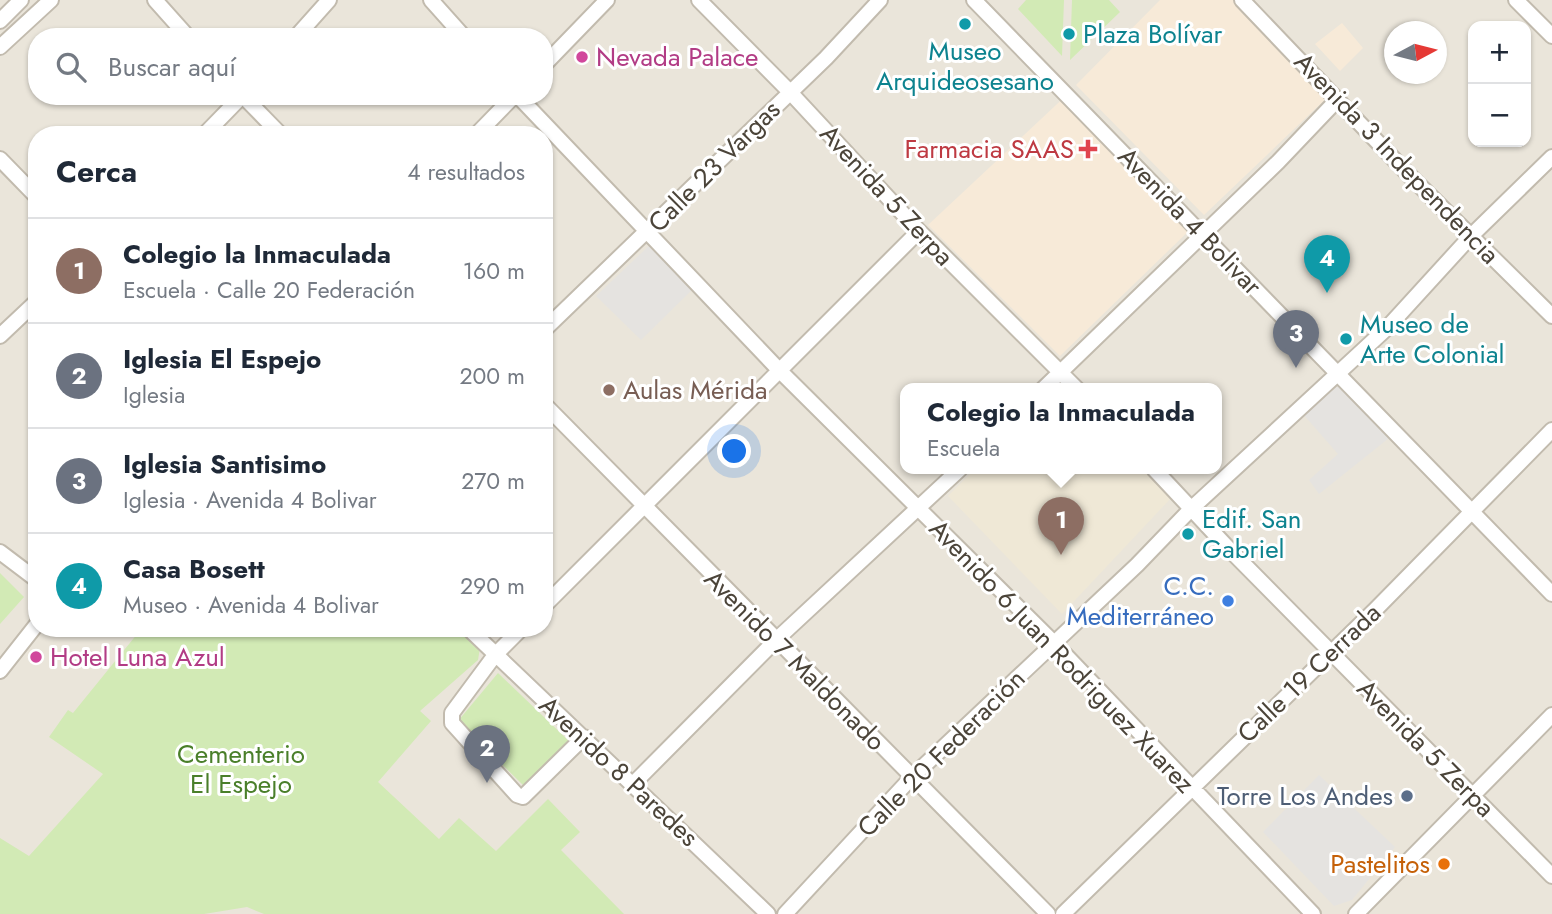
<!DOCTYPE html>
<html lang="es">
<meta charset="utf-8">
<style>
:root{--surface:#fff;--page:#f2f2f3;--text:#1f2937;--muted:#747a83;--line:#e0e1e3;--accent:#fc3f1d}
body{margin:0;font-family:Jost,sans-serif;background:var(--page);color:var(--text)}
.controls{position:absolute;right:21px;top:21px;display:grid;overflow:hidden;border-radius:14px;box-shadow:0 2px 5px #0004}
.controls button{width:63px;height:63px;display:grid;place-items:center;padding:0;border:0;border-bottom:2px solid var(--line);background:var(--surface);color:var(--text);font:35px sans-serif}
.compass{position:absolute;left:1384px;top:21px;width:63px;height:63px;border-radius:50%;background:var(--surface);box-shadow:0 2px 5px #0004;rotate:83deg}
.you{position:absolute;left:735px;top:452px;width:24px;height:24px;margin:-18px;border:5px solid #fff;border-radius:50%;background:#1a73e8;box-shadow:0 0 0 10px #1a73e833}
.badge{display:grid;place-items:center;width:46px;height:46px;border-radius:50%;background:var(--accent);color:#fff;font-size:23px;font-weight:700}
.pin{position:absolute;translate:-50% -58px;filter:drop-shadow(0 2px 4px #0008)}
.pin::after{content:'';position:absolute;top:37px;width:24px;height:21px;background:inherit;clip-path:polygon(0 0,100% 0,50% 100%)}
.popup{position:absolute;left:900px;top:383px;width:322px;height:91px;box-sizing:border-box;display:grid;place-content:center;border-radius:14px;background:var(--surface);filter:drop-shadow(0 2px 5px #0005);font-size:23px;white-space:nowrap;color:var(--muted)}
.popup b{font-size:26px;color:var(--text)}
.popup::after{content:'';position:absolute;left:50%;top:100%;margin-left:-14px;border:14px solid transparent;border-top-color:var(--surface)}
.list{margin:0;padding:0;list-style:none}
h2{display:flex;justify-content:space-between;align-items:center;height:91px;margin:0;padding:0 28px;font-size:30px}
h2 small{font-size:23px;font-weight:400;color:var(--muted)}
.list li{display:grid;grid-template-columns:46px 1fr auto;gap:21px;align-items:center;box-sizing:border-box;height:105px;padding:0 28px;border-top:2px solid var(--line)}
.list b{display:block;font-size:26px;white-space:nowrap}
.list p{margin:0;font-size:23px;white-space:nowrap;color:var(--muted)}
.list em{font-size:23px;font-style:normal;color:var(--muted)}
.icon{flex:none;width:38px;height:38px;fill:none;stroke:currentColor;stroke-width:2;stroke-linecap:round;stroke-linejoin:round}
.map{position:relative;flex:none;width:1552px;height:914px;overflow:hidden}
.search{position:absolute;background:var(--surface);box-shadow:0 2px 5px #0004;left:28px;top:28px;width:525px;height:77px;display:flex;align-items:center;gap:18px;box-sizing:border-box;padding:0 24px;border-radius:28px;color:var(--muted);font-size:26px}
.panel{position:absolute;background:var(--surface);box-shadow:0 2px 5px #0004;left:28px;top:126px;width:525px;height:511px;border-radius:28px}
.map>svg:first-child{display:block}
.residential{fill:#eae5da;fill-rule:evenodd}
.commercial{fill:#f7ead8}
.education{fill:#efe8d6}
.green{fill:#d2eab5}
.parking{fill:#e5e3e0}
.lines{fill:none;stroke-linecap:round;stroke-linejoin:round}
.minor-casing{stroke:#c2bbae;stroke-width:18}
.minor{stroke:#fff;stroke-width:14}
.culture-dot{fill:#0f9aa8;stroke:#fff;stroke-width:2.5}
.hotel-dot{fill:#d1479c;stroke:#fff;stroke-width:2.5}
.health-dot{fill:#e0444e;stroke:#fff;stroke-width:2.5}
.education-dot{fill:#8d6e63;stroke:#fff;stroke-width:2.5}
.shop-dot{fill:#3f7fe0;stroke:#fff;stroke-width:2.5}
.service-dot{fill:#5c6f8a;stroke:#fff;stroke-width:2.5}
.food-dot{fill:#e8710a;stroke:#fff;stroke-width:2.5}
.labels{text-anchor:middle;stroke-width:6;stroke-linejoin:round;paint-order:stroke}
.culture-label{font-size:26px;fill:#0d838f;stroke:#fff;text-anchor:start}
.hotel-label{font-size:26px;fill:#b23c85;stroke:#fff;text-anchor:start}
.health-label{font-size:26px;fill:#be3a42;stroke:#fff;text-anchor:end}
.street-label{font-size:26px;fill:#4b4439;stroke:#fff}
.education-label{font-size:26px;fill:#785e54;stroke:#fff;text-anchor:start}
.shop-label{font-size:26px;fill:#366cbe;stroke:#fff;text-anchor:end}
.park-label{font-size:26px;fill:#4a7f2a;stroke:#fff}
.service-label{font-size:26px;fill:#4e5e75;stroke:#fff;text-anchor:end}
.food-label{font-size:26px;fill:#c56008;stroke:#fff;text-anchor:end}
</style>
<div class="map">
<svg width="1552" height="914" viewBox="0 0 1552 914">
<rect width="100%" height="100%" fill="#f6f3ec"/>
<path class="residential" d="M0 0H1552V914H0ZM1473 26H1526V142H1473ZM1394 32H1436V74H1394ZM37 37H544V96H37ZM37 135H544V628H37ZM905 389H1217V469H905Z"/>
<path class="commercial" d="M1160 0H1245L1334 91 1204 215 1076 85Z
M1342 23 1363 48 1340 71 1315 44Z
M1072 90 1200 220 1060 356 928 225Z"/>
<path class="education" d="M975 469H1146L1172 497 1062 614 948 496Z"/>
<path class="green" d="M1026 0H1064L1062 56 1018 9Z
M1072 0H1109L1120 12 1070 60Z
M0 573 24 597 0 624Z
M142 628H459L480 648 478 660 420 711 431 721 378 782 439 839 459 818 496 851 548 799 580 832 561 850 624 914H264L247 907 204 914H0V838L29 856 103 774 49 737 68 710 73 713Z
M498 673 570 742 524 786 458 721Z"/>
<path class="parking" d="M652 243 696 286 641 340 596 296Z
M1338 386 1389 438 1319 494 1309 480 1338 454 1303 414Z
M1319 775 1395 847 1352 900 1334 906 1263 832Z"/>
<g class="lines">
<g class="minor-casing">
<path id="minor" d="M155 0 188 37
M431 0 464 37
M699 0 789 91 919 231 1077 389
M974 0 1552 594
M1242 0 1409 175 1552 316
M1516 0 1552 36
M0 21 21 0
M296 37 329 0
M0 47 51 0
M544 65 607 0
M243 96 281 135
M518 96 780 371 1054 643 1313 914
M204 135 242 96
M476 135 514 96
M0 159 37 197
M544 330 826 58 880 0
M0 336 37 301
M1043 389 1278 162 1338 99
M544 404 1048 914
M1154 469 1229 549 1552 876
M0 552 37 580
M544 606 919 231
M468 628 768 914
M522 628 495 655 452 713V723L517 795 523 797 584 737
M0 671 37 624
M634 783 776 640 960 469
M785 914 912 777 1137 565 1192 508 1387 328 1471 236 1552 157
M1063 914 1375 610 1552 430
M1356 914 1552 715"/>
</g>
<use href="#minor" class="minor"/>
</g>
<g class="culture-dot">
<circle cx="965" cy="24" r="7"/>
<circle cx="1069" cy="34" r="7"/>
<circle cx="1346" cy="339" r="7"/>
<circle cx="1188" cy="534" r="7"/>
</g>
<g class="hotel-dot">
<circle cx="582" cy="57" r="7"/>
<circle cx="36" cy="657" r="7"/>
</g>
<path class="health-dot" d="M1084.5 138.5h7v7h7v7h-7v7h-7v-7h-7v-7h7z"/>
<circle class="education-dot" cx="609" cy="390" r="7"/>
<circle class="shop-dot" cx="1228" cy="601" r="7"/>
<circle class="service-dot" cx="1407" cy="796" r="7"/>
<circle class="food-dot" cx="1444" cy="864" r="7"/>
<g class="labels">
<g class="culture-label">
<text x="1083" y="43">Plaza Bolívar</text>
<text x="965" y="60" text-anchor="middle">Museo<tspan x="965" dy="30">Arquideosesano</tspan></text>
<text x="1360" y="333">Museo de<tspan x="1360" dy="30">Arte Colonial</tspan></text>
<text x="1202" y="528">Edif. San<tspan x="1202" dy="30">Gabriel</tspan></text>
</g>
<g class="hotel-label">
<text x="596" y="66">Nevada Palace</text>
<text x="50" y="666">Hotel Luna Azul</text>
</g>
<g class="health-label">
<text x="1074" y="158">Farmacia SAAS</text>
</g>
<g class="street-label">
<text transform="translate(1397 158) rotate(46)" y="9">Avenida 3 Independencia</text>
<text transform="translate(714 166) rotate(-45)" y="9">Calle 23 Vargas</text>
<text transform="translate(887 195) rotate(47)" y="9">Avenida 5 Zerpa</text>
<text transform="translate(1190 221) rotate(46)" y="9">Avenida 4 Bolivar</text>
<text transform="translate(1062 656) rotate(46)" y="9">Avenido 6 Juan Rodriguez Xuarez</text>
<text transform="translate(795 660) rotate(45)" y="9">Avenido 7 Maldonado</text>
<text transform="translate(1309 673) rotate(-44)" y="9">Calle 19 Cerrada</text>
<text transform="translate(1426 748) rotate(45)" y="9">Avenida 5 Zerpa</text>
<text transform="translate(941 753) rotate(-45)" y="9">Calle 20 Federación</text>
<text transform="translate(619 771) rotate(43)" y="9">Avenido 8 Paredes</text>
</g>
<g class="education-label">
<text x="623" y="399">Aulas Mérida</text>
</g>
<g class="shop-label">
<text x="1214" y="595">C.C.<tspan x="1214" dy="30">Mediterráneo</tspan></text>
</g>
<g class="park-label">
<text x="241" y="763">Cementerio<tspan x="241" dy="30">El Espejo</tspan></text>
</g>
<g class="service-label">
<text x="1393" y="805">Torre Los Andes</text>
</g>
<g class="food-label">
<text x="1430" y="873">Pastelitos</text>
</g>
</g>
</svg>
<div class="controls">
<button>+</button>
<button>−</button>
</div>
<svg class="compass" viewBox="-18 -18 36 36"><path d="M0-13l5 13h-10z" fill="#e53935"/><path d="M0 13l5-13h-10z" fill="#747a83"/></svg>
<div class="you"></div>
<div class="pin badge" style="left:1061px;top:555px;background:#8d6e63">1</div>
<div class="popup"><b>Colegio la Inmaculada</b>Escuela</div>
<div class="pin badge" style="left:487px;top:783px;background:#6b7280">2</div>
<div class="pin badge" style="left:1296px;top:368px;background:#6b7280">3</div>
<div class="pin badge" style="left:1327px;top:293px;background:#0f9aa8">4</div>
<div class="search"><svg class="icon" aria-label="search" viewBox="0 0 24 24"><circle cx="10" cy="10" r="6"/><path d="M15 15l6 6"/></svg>Buscar aquí</div>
<section class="panel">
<h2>Cerca<small>4 resultados</small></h2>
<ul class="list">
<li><span class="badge" style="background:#8d6e63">1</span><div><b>Colegio la Inmaculada</b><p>Escuela · Calle 20 Federación</p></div><em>160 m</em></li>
<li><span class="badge" style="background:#6b7280">2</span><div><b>Iglesia El Espejo</b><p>Iglesia</p></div><em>200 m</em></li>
<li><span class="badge" style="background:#6b7280">3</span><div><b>Iglesia Santisimo</b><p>Iglesia · Avenida 4 Bolivar</p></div><em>270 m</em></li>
<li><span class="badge" style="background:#0f9aa8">4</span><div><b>Casa Bosett</b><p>Museo · Avenida 4 Bolivar</p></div><em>290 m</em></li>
</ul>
</section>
</div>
